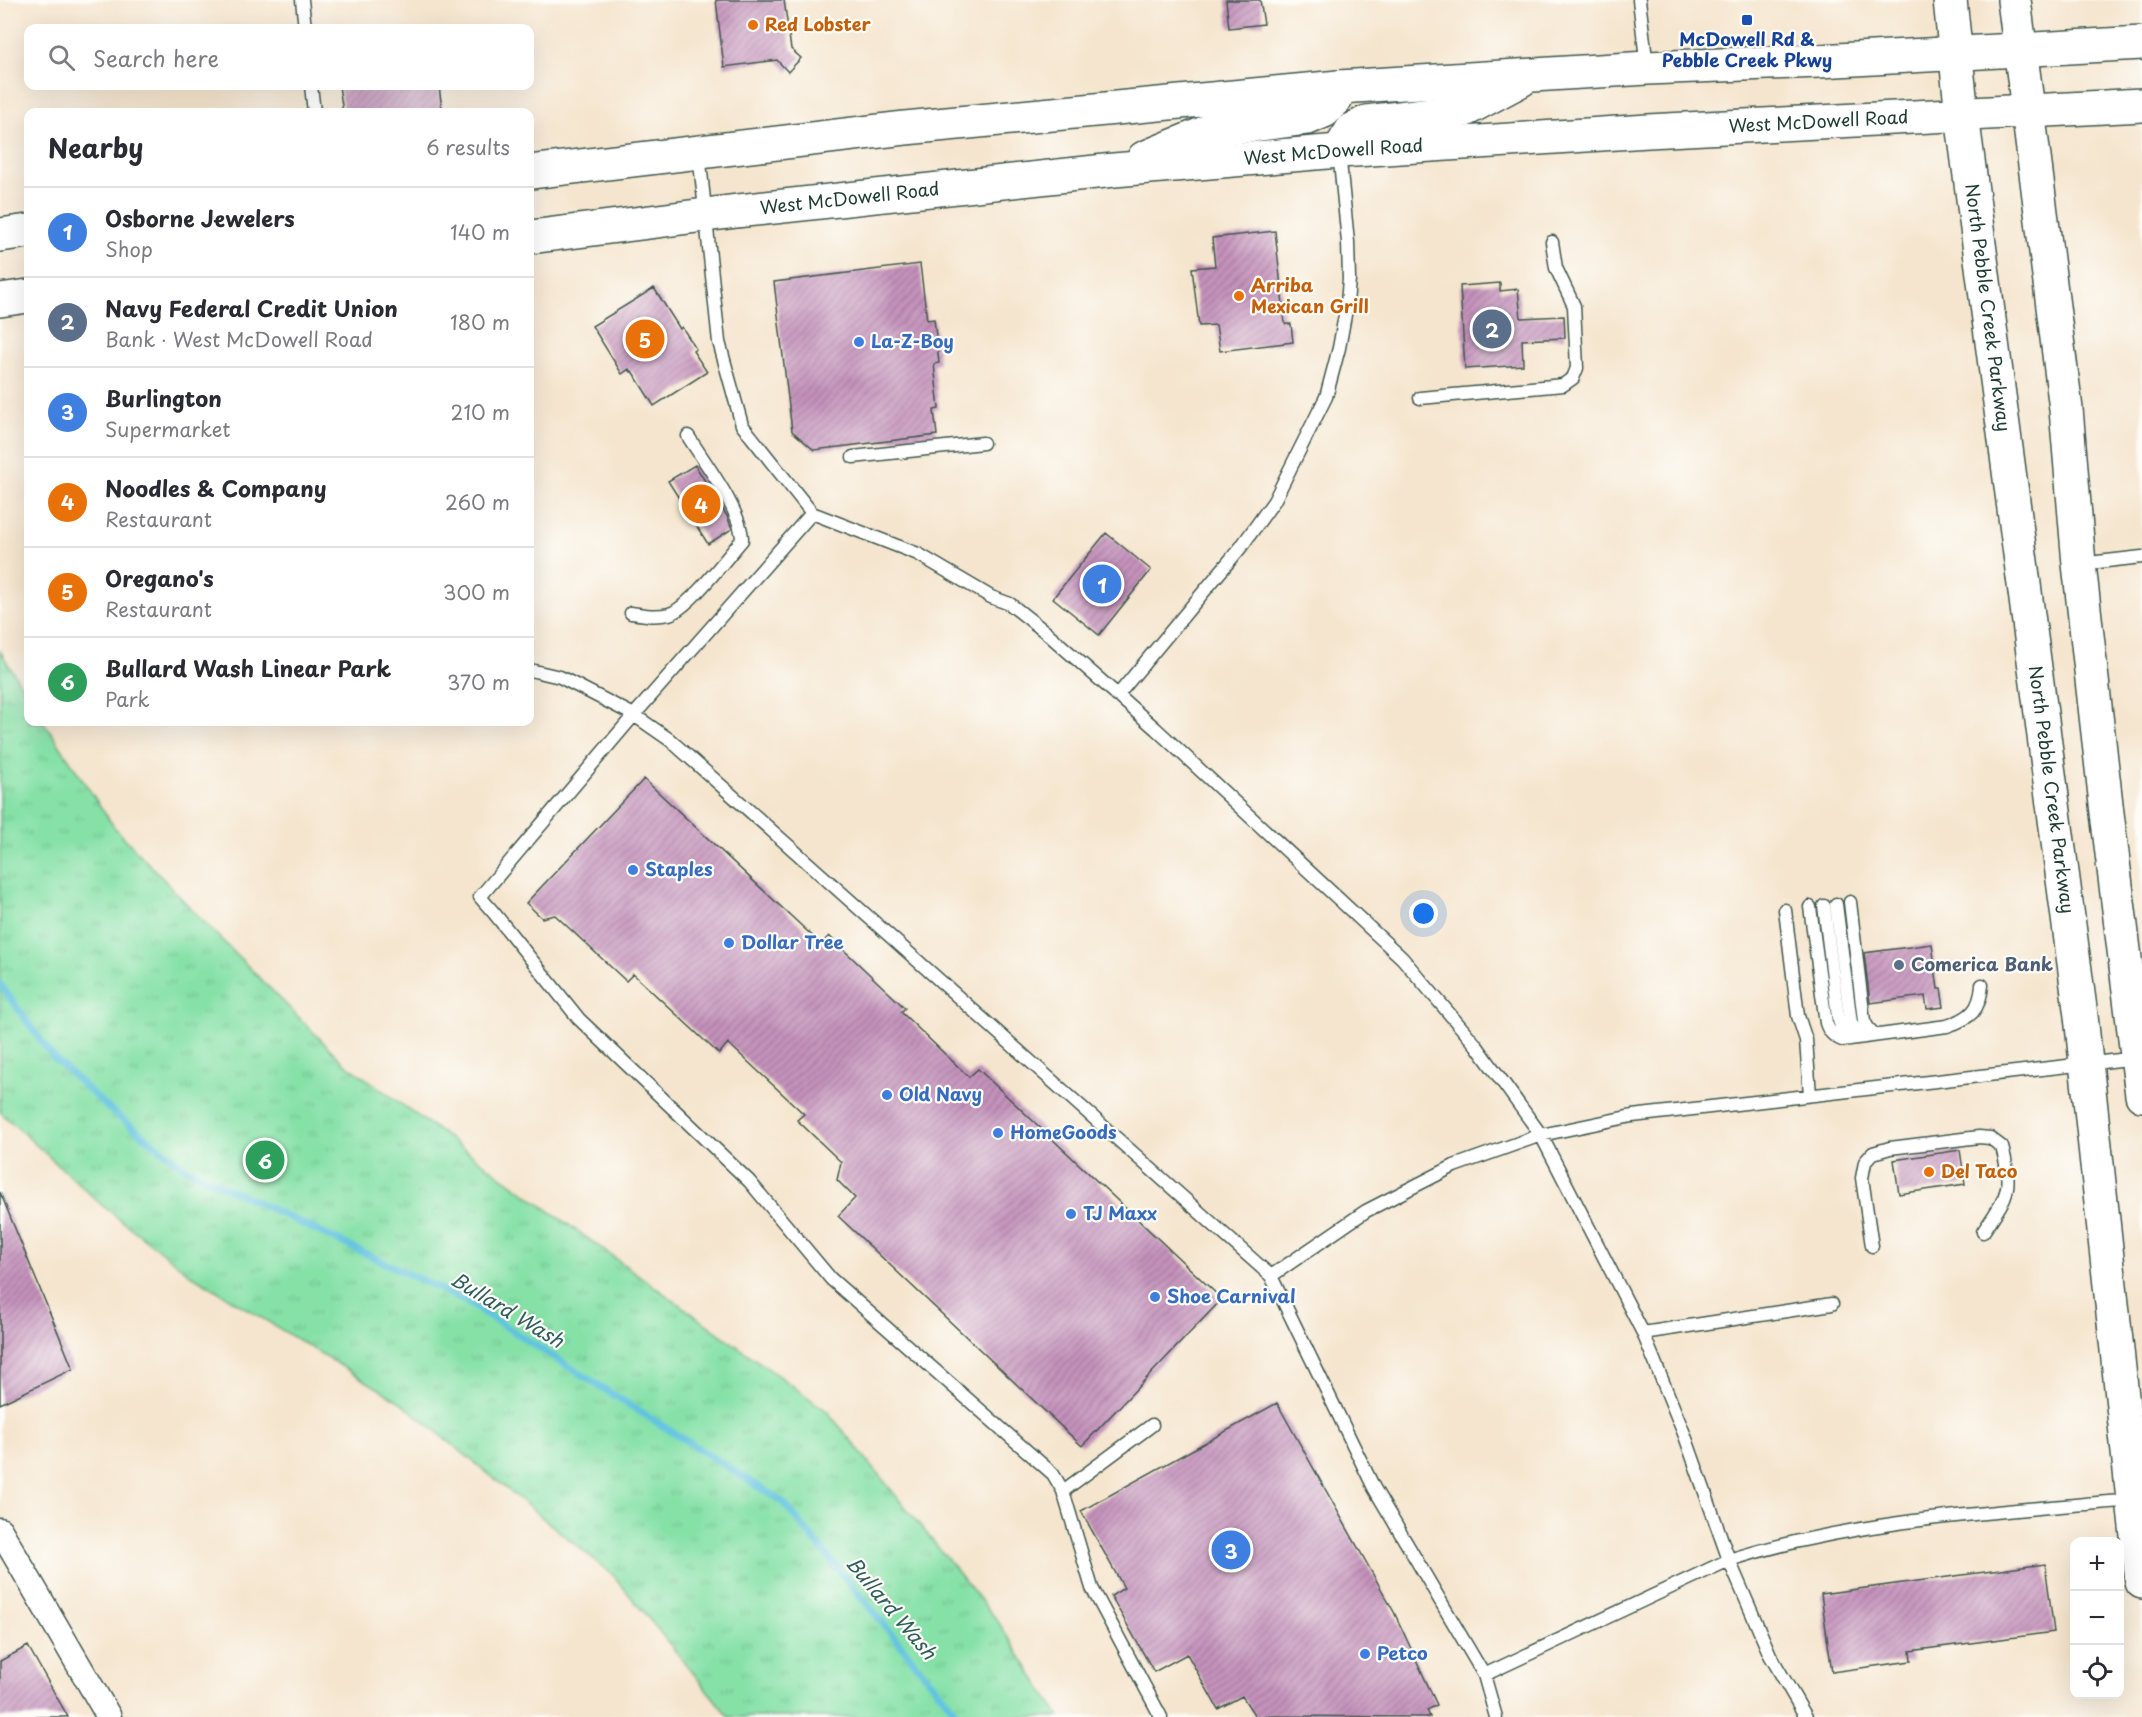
<!DOCTYPE html>
<meta charset="utf-8">
<style>
:root{--surface:#fff;--page:#f7f7f7;--text:#2b2b33;--muted:#7c7c81;--line:#e1e1e2;--accent:#2563eb}
body{margin:0;font-family:"Playpen Sans",sans-serif;background:var(--page);color:var(--text)}
.controls{position:absolute;right:18px;bottom:18px;display:grid;overflow:hidden;border-radius:12px;box-shadow:0 6px 24px #0002}
.controls button{width:54px;height:54px;display:grid;place-items:center;padding:0;border:0;border-bottom:2px solid var(--line);background:var(--surface);color:var(--text);font:30px sans-serif}
.you{position:absolute;left:1424px;top:914px;width:21px;height:21px;margin:-15px;border:4px solid #fff;border-radius:50%;background:#1a73e8;box-shadow:0 0 0 9px #1a73e833}
.badge{display:grid;place-items:center;width:39px;height:39px;border-radius:50%;background:var(--accent);color:#fff;font-size:20px;font-weight:700}
.pin{position:absolute;translate:-50% -50%;border:3px solid #fff;box-shadow:0 2px 6px #0006}
.list{margin:0;padding:0;list-style:none}
h2{display:flex;justify-content:space-between;align-items:center;height:78px;margin:0;padding:0 24px;font-size:26px}
h2 small{font-size:20px;font-weight:400;color:var(--muted)}
.list li{display:grid;grid-template-columns:39px 1fr auto;gap:18px;align-items:center;box-sizing:border-box;height:90px;padding:0 24px;border-top:2px solid var(--line)}
.list b{display:block;font-size:22px;white-space:nowrap}
.list p{margin:0;font-size:20px;white-space:nowrap;color:var(--muted)}
.list em{font-size:20px;font-style:normal;color:var(--muted)}
.icon{flex:none;width:33px;height:33px;fill:none;stroke:currentColor;stroke-width:2;stroke-linecap:round;stroke-linejoin:round}
.map{position:relative;flex:none;width:2142px;height:1717px;overflow:hidden}
.search{position:absolute;background:var(--surface);box-shadow:0 6px 24px #0002;left:24px;top:24px;width:510px;height:66px;display:flex;align-items:center;gap:15px;box-sizing:border-box;padding:0 21px;border-radius:12px;color:var(--muted);font-size:22px}
.panel{position:absolute;background:var(--surface);box-shadow:0 6px 24px #0002;left:24px;top:108px;width:510px;height:618px;border-radius:12px}
.map>svg:first-child{display:block}
.park{fill:url(#park-tufts);stroke:#528f6e;stroke-width:1.5}
.lines{fill:none;stroke-linecap:round;stroke-linejoin:round}
.stream{stroke:#62c3e0;stroke-width:7}
.building{fill:url(#building-hatch)}
.lane-casing{stroke:#3f564b;stroke-width:15}
.street-casing{stroke:#3f564b;stroke-width:27}
.primary-casing{stroke:#3f564b;stroke-width:36}
.lane{stroke:#fff;stroke-width:12}
.street{stroke:#fff;stroke-width:24}
.primary{stroke:#fff;stroke-width:33}
.transit-dot{fill:#1a4fb4;stroke:#fdfcf7;stroke-width:2}
.food-dot{fill:#e8710a;stroke:#fdfcf7;stroke-width:2}
.shop-dot{fill:#3f7fe0;stroke:#fdfcf7;stroke-width:2}
.service-dot{fill:#5c6f8a;stroke:#fdfcf7;stroke-width:2}
.labels{text-anchor:middle;stroke-width:4.5;stroke-linejoin:round;paint-order:stroke}
.food-label{font-size:18px;font-weight:bold;fill:#c56008;stroke:#fdfcf7;text-anchor:start}
.transit-label{font-size:18px;font-weight:bold;fill:#164399;stroke:#fdfcf7}
.street-label{font-size:18px;fill:#1f3d34;stroke:#fdfcf7}
.shop-label{font-size:18px;font-weight:bold;fill:#366cbe;stroke:#fdfcf7;text-anchor:start}
.service-label{font-size:18px;font-weight:bold;fill:#4e5e75;stroke:#fdfcf7;text-anchor:start}
.water-label{font-size:20px;font-style:italic;fill:#305e5f;stroke:#fdfcf7}
</style>
<div class="map">
<svg width="2142" height="1717" viewBox="0 0 2142 1717">
<defs>
<pattern id="park-tufts" width="24" height="20" patternUnits="userSpaceOnUse" patternTransform="scale(1.5)"><rect width="24" height="20" fill="#86e1a7"/><path d="M3 7l-1-3M5 7V3M7 7l1-3M15 17l-1-3M17 17v-4M19 17l1-3" fill="none" stroke="#73c290"/></pattern>
<pattern id="building-hatch" width="6" height="6" patternUnits="userSpaceOnUse" patternTransform="scale(1.5)"><rect width="6" height="6" fill="#c592bc"/><path d="M-1 1l2-2M0 6l6-6M5 7l2-2" fill="none" stroke="#9f789a"/></pattern>
</defs>
<rect width="100%" height="100%" fill="#fdfcf7"/>
<filter id="ink" filterUnits="userSpaceOnUse"><feTurbulence type="fractalNoise" baseFrequency=".0167" numOctaves="2"/><feDisplacementMap in="SourceGraphic" scale="12" xChannelSelector="R" yChannelSelector="G"/><feConvolveMatrix kernelMatrix="1 2 1 2 8 2 1 2 1" color-interpolation-filters="sRGB"/></filter>
<filter id="wash" filterUnits="userSpaceOnUse"><feTurbulence type="fractalNoise" baseFrequency=".008" numOctaves="4" result="noise"/><feDisplacementMap in="SourceGraphic" scale="24" xChannelSelector="R" yChannelSelector="G"/><feGaussianBlur stdDeviation="1.35" result="paint"/><feColorMatrix in="noise" values="0 0 0 0 0 0 0 0 0 0 0 0 0 0 0 0 0 1.4 0 .05"/><feComposite in="paint" operator="in"/></filter>
<g filter="url(#wash)">
<rect width="100%" height="100%" fill="#f5e5ce"/>
<path class="park" d="M0 651 28 696V722H44L114 827 197 915 343 1062 827 1411 997 1620 1060 1717H729L614 1576 399 1401 191 1275 104 1207 0 1112Z"/>
<g class="lines">
<path class="stream" d="M0 984 53 1057 108 1108 185 1168 465 1301 783 1502 960 1717"/>
</g>
<g id="blocks">
<path class="building" d="M716 0H784L791 49 801 58 788 72 777 60 724 67Z
M1226 0H1260L1264 24 1229 28Z
M339 86H439L442 109 430 111V112H343Z
M1275 231 1285 324H1291L1293 342 1220 351 1216 325 1199 326 1192 268 1215 266 1212 238Z
M920 264 927 320 934 319 939 363 934 364 939 409 934 410 937 435 814 450 792 431 774 282Z
M1500 283V291L1518 289 1521 318 1564 316 1565 338 1522 340 1523 365 1465 369 1460 286Z
M654 288 680 329 682 327 696 349 693 351 707 372 654 406 632 371 631 372 629 369 622 374 592 326Z
M695 465 727 516 732 529 708 544 668 481Z
M1106 533 1151 570 1099 635 1053 598Z
M644 779 821 944 829 936 905 1008 901 1012 969 1077 978 1069 1222 1299 1082 1446 838 1216 855 1198 837 1180 841 1162 797 1120 804 1114 728 1043 719 1054 633 974 626 981 555 915 542 918 526 903Z
M1932 944 1938 989H1941L1944 1007 1927 1009 1925 996 1870 1003 1864 953Z
M1960 1150 1965 1184 1899 1194 1894 1160Z
M0 1192 73 1369 0 1404Z
M1277 1403 1394 1612 1437 1705 1427 1710 1430 1717 1255 1716 1242 1696 1218 1709 1187 1654 1154 1672 1111 1596 1124 1588 1081 1511Z
M2045 1564 2054 1632 1910 1651 1911 1661 1832 1672 1821 1594Z
M28 1646 68 1717H0V1661Z"/>
</g>
</g>
<g filter="url(#ink)">
<use href="#blocks" fill-opacity="0" stroke="#3f564b" stroke-width="1.5"/>
<g class="lines">
<g class="lane-casing">
<path id="lane" d="M302 0 305 28
M1639 0 1647 67
M311 86 314 112
M699 153 719 342 742 425 812 513 918 554 991 597 1010 604 1048 634 1156 729 1402 958 1476 1045 1541 1135 1643 1333 1685 1436 1729 1560 1770 1655 1806 1717
M1420 398 1563 385 1573 378 1577 368 1574 306 1556 268 1552 242
M853 457 983 443
M812 513 634 715 480 897 494 913 579 1019 749 1181 831 1279 1053 1474 1063 1491 1092 1588 1161 1717
M2080 564 2142 557
M631 613C644 615 656 617 669 614 689 608 727 557 742 540 742 511 704 462 688 436
M530 670 560 677 634 715 670 740 1271 1276 1374 1488 1484 1675 1496 1717
M1117 696 1241 547 1274 501 1326 397 1339 348 1347 304 1349 279 1348 242 1339 152
M1850 902 1864 1021 1868 1028 1875 1035
M1836 904 1851 1023 1858 1034 1863 1037
M1824 906 1838 1017 1842 1030 1850 1039
M1810 907 1826 1023C1829 1032 1833 1036 1842 1040L1947 1026C1971 1018 1980 1010 1982 985
M1785 910 1798 1016 1806 1040 1810 1095
M1872 1246 1862 1178 1865 1162 1873 1153 1890 1148 1979 1137 1990 1138 2002 1147C2014 1190 2007 1196 1983 1232
M1271 1276 1366 1211 1454 1166 1541 1135 1632 1116 2137 1058
M1643 1333 1832 1304
M1063 1491 1152 1425
M1484 1675 1729 1560C1858 1519 1997 1512 2132 1500"/>
</g>
<g class="street-casing">
<path id="street" d="M0 1530 109 1717"/>
</g>
<g class="primary-casing">
<g id="primary">
<path id="s1" d="M1950 0 1962 115 2081 1016 2142 1582"/>
<path d="M2014 0 2066 409 2079 564 2107 813 2142 1095"/>
<path d="M1339 151 1352 130 1367 122 1465 110 1521 80"/>
<path d="M1144 158 1212 130 1308 118 1324 111 1335 100 1339 87"/>
<path d="M530 172 905 128 1339 87 1647 68 1819 61 2142 43"/>
<path d="M0 235 28 231"/>
<path id="s2" d="M530 237 737 211 1114 170 1339 151 1648 131 2142 105"/>
<path d="M0 300 28 296"/>
</g>
</g>
<use href="#lane" class="lane"/>
<use href="#street" class="street"/>
<use href="#primary" class="primary"/>
</g>
</g>
<rect class="transit-dot" x="1741" y="14" width="12" height="12" rx="3"/>
<g class="food-dot">
<circle cx="753" cy="25" r="6"/>
<circle cx="1239" cy="296" r="6"/>
<circle cx="1929" cy="1172" r="6"/>
</g>
<g class="shop-dot">
<circle cx="859" cy="342" r="6"/>
<circle cx="633" cy="870" r="6"/>
<circle cx="729" cy="943" r="6"/>
<circle cx="887" cy="1095" r="6"/>
<circle cx="998" cy="1133" r="6"/>
<circle cx="1071" cy="1214" r="6"/>
<circle cx="1155" cy="1297" r="6"/>
<circle cx="1365" cy="1654" r="6"/>
</g>
<circle class="service-dot" cx="1899" cy="965" r="6"/>
<g class="labels">
<g class="food-label">
<text x="765" y="31">Red Lobster</text>
<text x="1251" y="292">Arriba<tspan x="1251" dy="21">Mexican Grill</tspan></text>
<text x="1941" y="1178">Del Taco</text>
</g>
<g class="transit-label">
<text x="1747" y="46">McDowell Rd &amp;<tspan x="1747" dy="21">Pebble Creek Pkwy</tspan></text>
</g>
<g class="street-label">
<text dy="6" stroke="none"><textPath href="#s2" startOffset="1294">West McDowell Road</textPath></text>
<text dy="6" stroke="none"><textPath href="#s2" startOffset="808">West McDowell Road</textPath></text>
<text dy="6" stroke="none"><textPath href="#s2" startOffset="322">West McDowell Road</textPath></text>
<text dy="6" stroke="none"><textPath href="#s1" startOffset="310">North Pebble Creek Parkway</textPath></text>
<text dy="6" stroke="none"><textPath href="#s1" startOffset="796">North Pebble Creek Parkway</textPath></text>
</g>
<g class="shop-label">
<text x="871" y="348">La-Z-Boy</text>
<text x="645" y="876">Staples</text>
<text x="741" y="949">Dollar Tree</text>
<text x="899" y="1101">Old Navy</text>
<text x="1010" y="1139">HomeGoods</text>
<text x="1083" y="1220">TJ Maxx</text>
<text x="1167" y="1303">Shoe Carnival</text>
<text x="1377" y="1660">Petco</text>
</g>
<g class="service-label">
<text x="1911" y="971">Comerica Bank</text>
</g>
<g class="water-label">
<text transform="translate(507 1310) rotate(31)" y="7">Bullard Wash</text>
<text transform="translate(891 1608) rotate(50)" y="7">Bullard Wash</text>
</g>
</g>
</svg>
<div class="controls">
<button>+</button>
<button>−</button>
<button><svg class="icon" aria-label="locate" viewBox="0 0 24 24"><circle cx="12" cy="12" r="6"/><path d="M12 2v4M12 18v4M2 12h4M18 12h4"/></svg></button>
</div>
<div class="you"></div>
<div class="pin badge" style="left:1102px;top:584px;background:#3f7fe0">1</div>
<div class="pin badge" style="left:1492px;top:329px;background:#5c6f8a">2</div>
<div class="pin badge" style="left:1231px;top:1550px;background:#3f7fe0">3</div>
<div class="pin badge" style="left:701px;top:504px;background:#e8710a">4</div>
<div class="pin badge" style="left:645px;top:339px;background:#e8710a">5</div>
<div class="pin badge" style="left:265px;top:1160px;background:#2e9e5b">6</div>
<div class="search"><svg class="icon" aria-label="search" viewBox="0 0 24 24"><circle cx="10" cy="10" r="6"/><path d="M15 15l6 6"/></svg>Search here</div>
<section class="panel">
<h2>Nearby<small>6 results</small></h2>
<ul class="list">
<li><span class="badge" style="background:#3f7fe0">1</span><div><b>Osborne Jewelers</b><p>Shop</p></div><em>140 m</em></li>
<li><span class="badge" style="background:#5c6f8a">2</span><div><b>Navy Federal Credit Union</b><p>Bank · West McDowell Road</p></div><em>180 m</em></li>
<li><span class="badge" style="background:#3f7fe0">3</span><div><b>Burlington</b><p>Supermarket</p></div><em>210 m</em></li>
<li><span class="badge" style="background:#e8710a">4</span><div><b>Noodles &amp; Company</b><p>Restaurant</p></div><em>260 m</em></li>
<li><span class="badge" style="background:#e8710a">5</span><div><b>Oregano's</b><p>Restaurant</p></div><em>300 m</em></li>
<li><span class="badge" style="background:#2e9e5b">6</span><div><b>Bullard Wash Linear Park</b><p>Park</p></div><em>370 m</em></li>
</ul>
</section>
</div>
